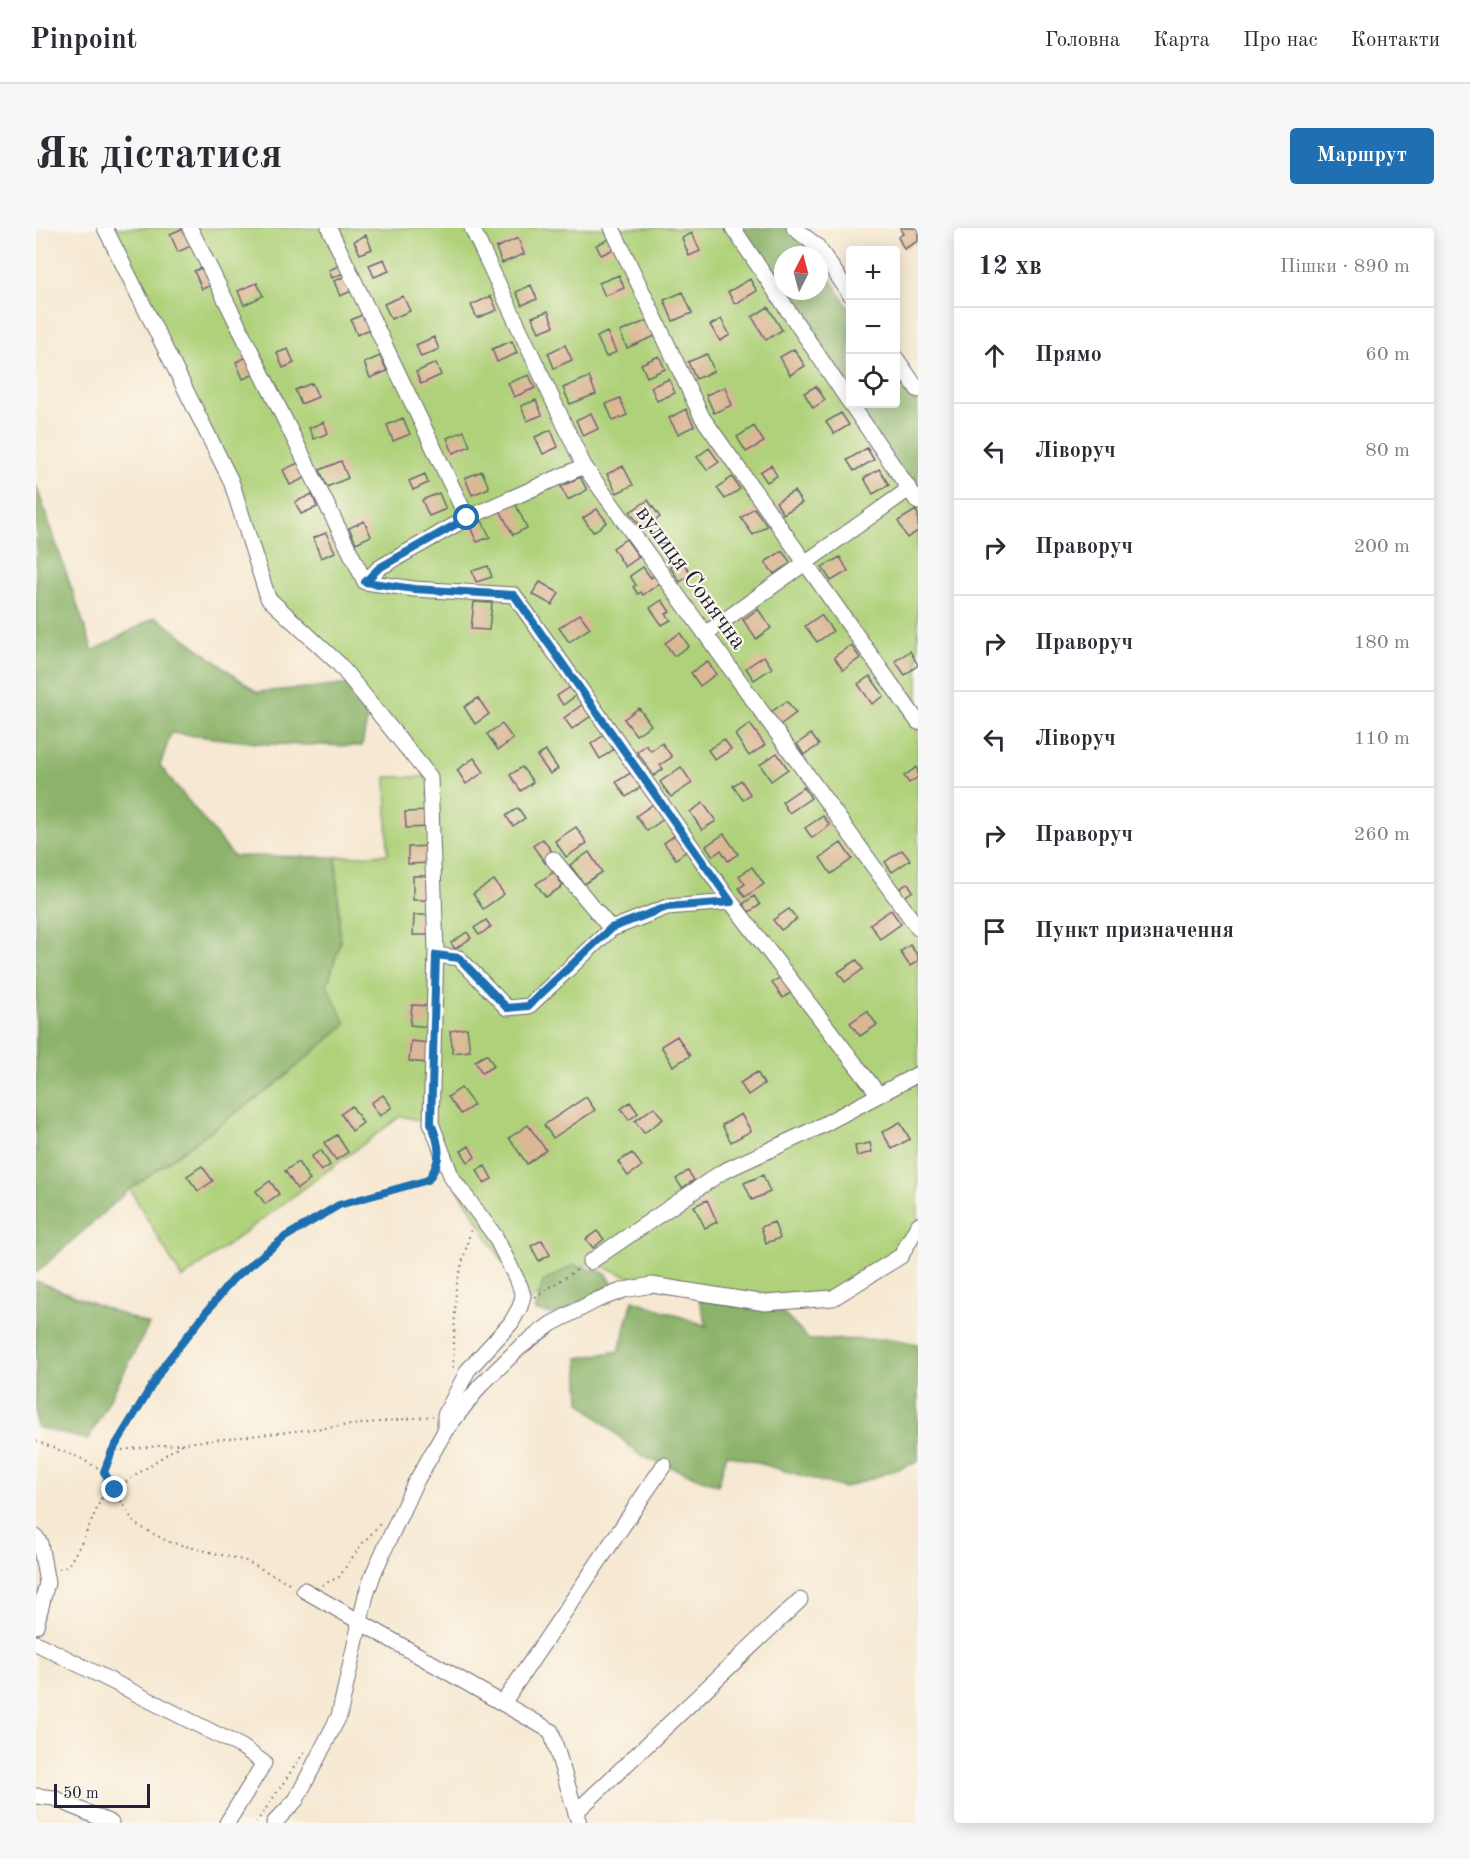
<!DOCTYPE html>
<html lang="uk">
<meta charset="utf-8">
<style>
:root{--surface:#fff;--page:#f7f7f7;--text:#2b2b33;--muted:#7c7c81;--line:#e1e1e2;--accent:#1f6fb2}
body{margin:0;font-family:"Old Standard TT",serif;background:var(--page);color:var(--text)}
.controls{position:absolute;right:18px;top:18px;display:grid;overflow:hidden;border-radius:6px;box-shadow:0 3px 15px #0003}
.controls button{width:54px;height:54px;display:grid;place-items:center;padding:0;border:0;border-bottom:2px solid var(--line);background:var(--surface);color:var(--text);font:30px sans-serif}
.compass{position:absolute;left:738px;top:18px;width:54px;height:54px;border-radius:50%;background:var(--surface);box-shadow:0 3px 15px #0003;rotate:6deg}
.scale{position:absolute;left:18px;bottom:15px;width:96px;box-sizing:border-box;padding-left:6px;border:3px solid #22223b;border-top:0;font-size:16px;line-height:21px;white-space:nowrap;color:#22223b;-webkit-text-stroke:4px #fbf7ec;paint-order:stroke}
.stop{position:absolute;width:18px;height:18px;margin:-14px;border:4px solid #1f6fb2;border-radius:50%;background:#fff}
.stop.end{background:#1f6fb2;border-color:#fff;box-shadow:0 2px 6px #0008}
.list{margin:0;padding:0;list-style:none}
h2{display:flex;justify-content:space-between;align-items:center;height:78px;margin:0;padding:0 24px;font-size:26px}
h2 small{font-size:20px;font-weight:400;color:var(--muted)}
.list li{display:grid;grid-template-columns:39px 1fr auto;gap:18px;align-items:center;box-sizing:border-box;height:96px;padding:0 24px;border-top:2px solid var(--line)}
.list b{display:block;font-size:22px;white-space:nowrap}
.list em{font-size:20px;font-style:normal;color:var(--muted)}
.icon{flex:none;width:33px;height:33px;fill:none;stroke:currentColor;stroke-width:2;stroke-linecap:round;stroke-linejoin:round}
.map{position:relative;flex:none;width:882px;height:1595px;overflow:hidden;border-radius:6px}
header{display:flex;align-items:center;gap:36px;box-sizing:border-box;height:84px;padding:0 30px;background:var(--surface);border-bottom:2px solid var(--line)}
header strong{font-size:28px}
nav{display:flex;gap:33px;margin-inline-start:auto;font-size:21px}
.intro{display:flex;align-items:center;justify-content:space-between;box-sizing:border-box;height:144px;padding:0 36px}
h1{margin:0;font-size:42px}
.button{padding:15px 27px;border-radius:6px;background:var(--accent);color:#fff;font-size:21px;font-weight:700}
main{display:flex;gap:36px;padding:0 36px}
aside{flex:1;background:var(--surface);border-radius:6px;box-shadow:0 3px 15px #0003}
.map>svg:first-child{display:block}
.green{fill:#afd179;stroke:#687a5a;stroke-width:1.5}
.forest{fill:#8bb369;stroke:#566a52;stroke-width:1.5}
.building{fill:#dbb795}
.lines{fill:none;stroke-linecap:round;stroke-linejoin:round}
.street-casing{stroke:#6c6770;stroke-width:17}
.path{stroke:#6c6770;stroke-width:2;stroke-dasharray:1.5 4.5;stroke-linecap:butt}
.street{stroke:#fff;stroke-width:15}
.route{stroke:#1f6fb2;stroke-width:8}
.labels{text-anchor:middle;stroke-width:4.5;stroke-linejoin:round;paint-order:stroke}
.street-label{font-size:24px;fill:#22223b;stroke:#fbf7ec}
</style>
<header>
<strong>Pinpoint</strong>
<nav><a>Головна</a><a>Карта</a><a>Про нас</a><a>Контакти</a></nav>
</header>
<div class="intro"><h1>Як дістатися</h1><a class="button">Маршрут</a></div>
<main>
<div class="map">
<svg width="882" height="1595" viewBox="0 0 882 1595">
<rect width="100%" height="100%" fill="#fbf7ec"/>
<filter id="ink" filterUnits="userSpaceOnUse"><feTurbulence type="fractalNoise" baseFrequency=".0167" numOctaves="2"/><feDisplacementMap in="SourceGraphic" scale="12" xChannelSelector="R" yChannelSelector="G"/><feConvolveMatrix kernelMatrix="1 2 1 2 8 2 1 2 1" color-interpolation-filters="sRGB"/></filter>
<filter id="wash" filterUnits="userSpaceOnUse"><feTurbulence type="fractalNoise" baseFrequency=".008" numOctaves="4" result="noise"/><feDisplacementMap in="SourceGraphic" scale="24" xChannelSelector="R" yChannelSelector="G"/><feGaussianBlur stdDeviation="1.35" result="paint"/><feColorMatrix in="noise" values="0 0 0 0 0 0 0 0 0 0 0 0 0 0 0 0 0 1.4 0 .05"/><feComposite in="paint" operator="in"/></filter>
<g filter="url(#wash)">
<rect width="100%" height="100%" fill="#f6e8d1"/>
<path class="green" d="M70 0H697L882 274V997L865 1028 797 1070 729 1075 616 1057 554 1034 484 1079 487 1068 416 950 395 895 365 888 146 1051 94 961 239 857 291 758 304 715 300 629 352 626 350 549H393L318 456 232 370 195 253Z"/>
<path class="forest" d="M697 0H755L778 25 779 27H747V63H783V34L814 82V175Z
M860 150 882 176V274L815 176H860Z
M0 257 57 423 120 389 221 464 318 456 334 476 326 518 230 516 135 505 124 538 197 628 300 629 304 715 291 758 310 796 239 857 94 961 0 1045Z
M537 1037 570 1045 577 1057 521 1087 499 1083 507 1054Z
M0 1053 113 1097 52 1212 0 1199Z
M663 1071 746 1084 773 1112 857 1111 882 1116V1234L808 1260 691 1226 682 1257 605 1228 544 1174 542 1130 583 1123 597 1072 671 1098Z"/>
<g id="blocks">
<path class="building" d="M148 0 157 17 142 24 134 6Z
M864 0H882V13L868 21 862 9 867 6Z
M656 5 664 23 653 28 646 10Z
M330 7 336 21 324 26 318 13Z
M482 10 488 26 466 35 460 20Z
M576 10 580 20 565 27 560 17Z
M348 31 353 43 338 49 333 37Z
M307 36 310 44 296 50 293 42Z
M168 39 176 57 166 61 158 43Z
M312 47 318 62 304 68 298 53Z
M583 47 588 60 569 68 563 55Z
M714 51 721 63 699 76 692 64Z
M221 55 227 68 208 77 202 63Z
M495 57 501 71 486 77 480 64Z
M647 64 656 85 637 93 628 72Z
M367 68 374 83 355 91 348 76Z
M455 68 461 82 441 90 435 77Z
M732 79 746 102 730 112 716 89Z
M512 83 518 98 503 104 496 89Z
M330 85 336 100 321 107 315 92Z
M685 91 694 107 684 113 674 97Z
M612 92 619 108 591 120 584 104Z
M571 104 580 124 570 129 561 109Z
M398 109 403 121 385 129 380 117Z
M476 113 481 125 461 134 456 121Z
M529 117 536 132 518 140 512 125Z
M252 121 258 135 247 140 241 125Z
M758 121 769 138 754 147 744 129Z
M671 126 678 143 660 151 652 134Z
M213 128 221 145 207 151 200 134Z
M344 128 351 143 334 150 328 135Z
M623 128 629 141 611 149 605 136Z
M400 135 405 147 385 156 380 144Z
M493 147 499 160 478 169 472 155Z
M553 149 560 166 534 176 527 160Z
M633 151 639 165 621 173 615 159Z
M276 155 282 169 265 176 259 162Z
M780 158 789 172 777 180 768 165Z
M689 159 696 177 678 185 670 167Z
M584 170 591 187 577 193 570 176Z
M500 172 506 187 491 193 485 178Z
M650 181 658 198 642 206 633 190Z
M555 185 562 201 547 208 540 192Z
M805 185 813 197 798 206 790 194Z
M367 190 374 206 357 213 351 197Z
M288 194 292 205 278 211 273 200Z
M718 198 728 214 710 224 701 209Z
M515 202 522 219 507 226 499 209Z
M428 203 434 218 417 225 411 210Z
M673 220 683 234 671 242 661 229Z
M831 220 838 232 818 243 811 232Z
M305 233 312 250 291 259 284 242Z
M264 234 271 249 254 257 247 242Z
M735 237 741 248 731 254 724 244Z
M587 238 597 257 581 265 571 246Z
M843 241 853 257 837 266 828 250Z
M446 243 453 260 436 267 429 250Z
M389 246 392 255 377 262 373 253Z
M544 249 551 262 532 272 525 259Z
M696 249 704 261 689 271 681 260Z
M758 263 766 275 747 286 740 274Z
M403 265 410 281 393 288 386 272Z
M276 266 281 279 265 286 259 274Z
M612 272 624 289 606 301 594 284Z
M479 275 491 300 477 307 464 282Z
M718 280 731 298 717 307 705 290Z
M561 281 571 294 557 304 547 290Z
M880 282 882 286V303L871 310 862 293Z
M328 293 335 308 320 315 313 300Z
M446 293 454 309 441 314 434 299Z
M290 305 299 324 285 330 277 310Z
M590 311 603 329 589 339 577 320Z
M746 323 755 335 738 346 729 334Z
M804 329 812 343 795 353 786 339Z
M645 331 655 346 644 354 634 339Z
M452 338 456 349 440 354 436 343Z
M607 339 615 350 618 347 624 355 607 367 605 364 602 366 597 359 600 357 594 348Z
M504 354 523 365 516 377 496 366Z
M626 372 634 384 630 386 635 392 626 397 614 380Z
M438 374 456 375 453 402 435 401Z
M722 381 735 400 720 411 707 392Z
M544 386 554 400 533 414 523 400Z
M785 387 797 403 781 414 769 398Z
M644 405 653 418 638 428 629 415Z
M815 417 824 430 807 442 798 429Z
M874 423 882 437 869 447 859 433Z
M728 428 736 440 718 452 710 440Z
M671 433 680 446 664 458 655 445Z
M834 448 848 468 836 476 822 456Z
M539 456 545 464 527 477 521 468Z
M442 470 453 486 439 496 428 479Z
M751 473 760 485 744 497 735 484Z
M547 476 555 488 536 501 528 490Z
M603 480 615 497 600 507 588 491Z
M466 496 477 511 462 522 451 506Z
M714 496 729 517 713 528 699 507Z
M775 506 783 517 768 527 761 516Z
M568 507 578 521 564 531 555 516Z
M688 511 695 521 679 532 672 522Z
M626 515 636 529 624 537 627 541 618 548 601 524 610 517 615 523Z
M510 523 522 541 514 546 501 528Z
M741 525 752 541 735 553 724 537Z
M438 530 448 544 430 556 421 542Z
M486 539 497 554 485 563 474 547Z
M645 539 656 555 635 569 624 554Z
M881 539 882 549 873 555 868 548Z
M596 544 606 558 590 569 580 554Z
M705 552 714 566 707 572 697 558Z
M768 559 775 570 753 585 746 574Z
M619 575 629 590 611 603 600 588Z
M667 575 680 593 666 602 654 584Z
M482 580 489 590 477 598 470 588Z
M393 583V599L370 600 369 584Z
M787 588 794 597 776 610 769 600Z
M540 599 551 615 530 629 519 613Z
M642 605 653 621 640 631 628 615Z
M688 606 702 626 692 633 685 622 677 628 670 618Z
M507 611 519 628 509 635 497 618Z
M805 615 816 631 795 646 784 630Z
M394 618 395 635 372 636V619Z
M866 622 874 632 856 644 849 634Z
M553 624 566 644 548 656 534 637Z
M716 639 728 656 709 669 703 660 709 656 703 648Z
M518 644 527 658 510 669 500 656Z
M377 648H394L395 672H377Z
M458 652 468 666 447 681 437 666Z
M872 655 877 663 868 669 862 662Z
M718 668 724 677 713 684 707 676Z
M753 681 761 691 745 702 737 692Z
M855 682 865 696 844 711 834 696Z
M378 687H395V707H377Z
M450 692 455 699 443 707 438 700Z
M431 704 435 710 419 721 415 715Z
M874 717 882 728V733L874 738 864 724Z
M821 732 827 741 809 754 802 744Z
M746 748 757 763 747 770 736 755Z
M376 777 393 778 392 799 374 797Z
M831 783 841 797 824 808 814 795Z
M431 800 434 823 417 825 414 803Z
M641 808 654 828 637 838 625 818Z
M375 813 393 815 391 835 373 833Z
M451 826 458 838 446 845 439 833Z
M721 844 728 856 712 867 704 855Z
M425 860 438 877 425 886 412 869Z
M347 867 356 879 344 888 335 875Z
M550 869 559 882 517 910 508 897Z
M594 874 602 885 593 892 585 881Z
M316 878 327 895 316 903 305 886Z
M618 879 627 891 608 905 599 893Z
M705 886 715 903 695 914 686 897Z
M864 894 874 911 856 921 846 904Z
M492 897 510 922 491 936 473 910Z
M301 907 312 924 300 932 288 915Z
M834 915 836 924 821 928 819 918Z
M433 918 439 929 432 934 425 923Z
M285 922 294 937 285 943 275 929Z
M596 925 606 938 592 948 582 934Z
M262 934 274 952 261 961 249 943Z
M166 938 177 953 162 963 151 948Z
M449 938 456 951 448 955 441 942Z
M652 943 658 952 646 960 640 951Z
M727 947 734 964 716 972 708 955Z
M234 953 243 966 229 976 220 963Z
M671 972 681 994 669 1000 658 978Z
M738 994 744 1010 730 1015 725 999Z
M561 1003 568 1011 557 1020 550 1011Z
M506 1012 514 1027 503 1033 495 1018Z"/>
</g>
</g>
<g filter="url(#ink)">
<use href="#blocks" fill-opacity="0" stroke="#6c6770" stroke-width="1.5"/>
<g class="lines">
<g class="street-casing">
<path id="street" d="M69 0 195 253 232 370 302 435 394 549 400 723 395 895 416 950 459 1008 484 1058 487 1068 484 1079 475 1095 432 1142 409 1187V1203L378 1257 338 1344 330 1367 303 1488 260 1572 238 1595
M154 0 329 354 378 361 478 367 695 674 843 867
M293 0 431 290
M436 0 548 238 882 700
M576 0 666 189 882 494
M697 0 814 175
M758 0 781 18 814 66
M860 130 882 162
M815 176 882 274
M329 354 343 340 431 290 548 238
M669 406 873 261
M517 631 575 701
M400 727 423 730 471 780 493 778 575 701 631 679 695 674
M554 1034 686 944 781 900 882 846
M409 1203 444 1158 483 1120 515 1096 561 1072 588 1062 616 1057 729 1075 797 1070 865 1028 882 997
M0 1309 4 1315 11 1355 0 1398
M268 1362 515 1503 543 1595
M0 1415 206 1519 228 1535 191 1595
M467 1475 628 1237
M0 1568 18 1570 75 1595
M540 1584 764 1372"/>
</g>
<path class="path" d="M499 1069 542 1041
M417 1140 420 1059 435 1001
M0 1213 44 1230 68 1244 99 1296 133 1314 210 1333 255 1356
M76 1223 129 1136 196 1052 249 1009 303 977 392 952 398 943
M65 1271 147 1215
M23 1341 32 1338 47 1312 65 1271 68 1244 76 1223 397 1188
M286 1357 303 1349 325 1317 345 1295
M220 1595 269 1523"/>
<use href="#street" class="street"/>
</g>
</g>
<g class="lines" filter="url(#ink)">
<path class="route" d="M79 1262 68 1244 76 1223 129 1136 196 1052 249 1009 303 977 392 952C407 931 404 917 395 895L400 727 423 730 471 780 492 778 575 700 631 679 695 674 478 367 378 361 329 354 343 340 431 290"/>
</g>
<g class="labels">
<g class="street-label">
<text transform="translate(656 349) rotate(54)" y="8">вулиця Сонячна</text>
</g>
</g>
</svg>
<div class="controls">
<button>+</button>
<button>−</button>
<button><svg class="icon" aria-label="locate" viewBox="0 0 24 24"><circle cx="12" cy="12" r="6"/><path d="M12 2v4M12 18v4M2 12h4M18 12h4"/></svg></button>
</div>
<svg class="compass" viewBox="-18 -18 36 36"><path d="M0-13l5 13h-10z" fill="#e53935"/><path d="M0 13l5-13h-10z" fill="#7c7c81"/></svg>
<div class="scale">50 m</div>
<div class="stop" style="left:431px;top:290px"></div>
<div class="stop end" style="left:79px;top:1262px"></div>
</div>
<aside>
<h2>12 хв<small>Пішки · 890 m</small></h2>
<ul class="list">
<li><svg class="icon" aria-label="ahead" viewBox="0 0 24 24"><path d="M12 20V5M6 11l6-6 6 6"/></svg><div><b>Прямо</b></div><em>60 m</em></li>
<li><svg class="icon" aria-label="left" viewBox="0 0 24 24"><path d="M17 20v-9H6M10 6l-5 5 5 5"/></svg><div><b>Ліворуч</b></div><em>80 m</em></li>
<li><svg class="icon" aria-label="right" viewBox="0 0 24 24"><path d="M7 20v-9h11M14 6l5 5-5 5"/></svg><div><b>Праворуч</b></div><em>200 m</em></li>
<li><svg class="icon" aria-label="right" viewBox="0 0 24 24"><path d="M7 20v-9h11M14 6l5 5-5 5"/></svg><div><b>Праворуч</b></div><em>180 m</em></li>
<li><svg class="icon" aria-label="left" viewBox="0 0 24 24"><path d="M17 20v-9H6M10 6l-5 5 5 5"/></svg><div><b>Ліворуч</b></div><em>110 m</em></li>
<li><svg class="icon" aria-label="right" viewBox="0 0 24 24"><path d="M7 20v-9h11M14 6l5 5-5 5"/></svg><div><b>Праворуч</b></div><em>260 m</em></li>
<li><svg class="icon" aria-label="arrive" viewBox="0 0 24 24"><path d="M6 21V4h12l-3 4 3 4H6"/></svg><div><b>Пункт призначення</b></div></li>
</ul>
</aside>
</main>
